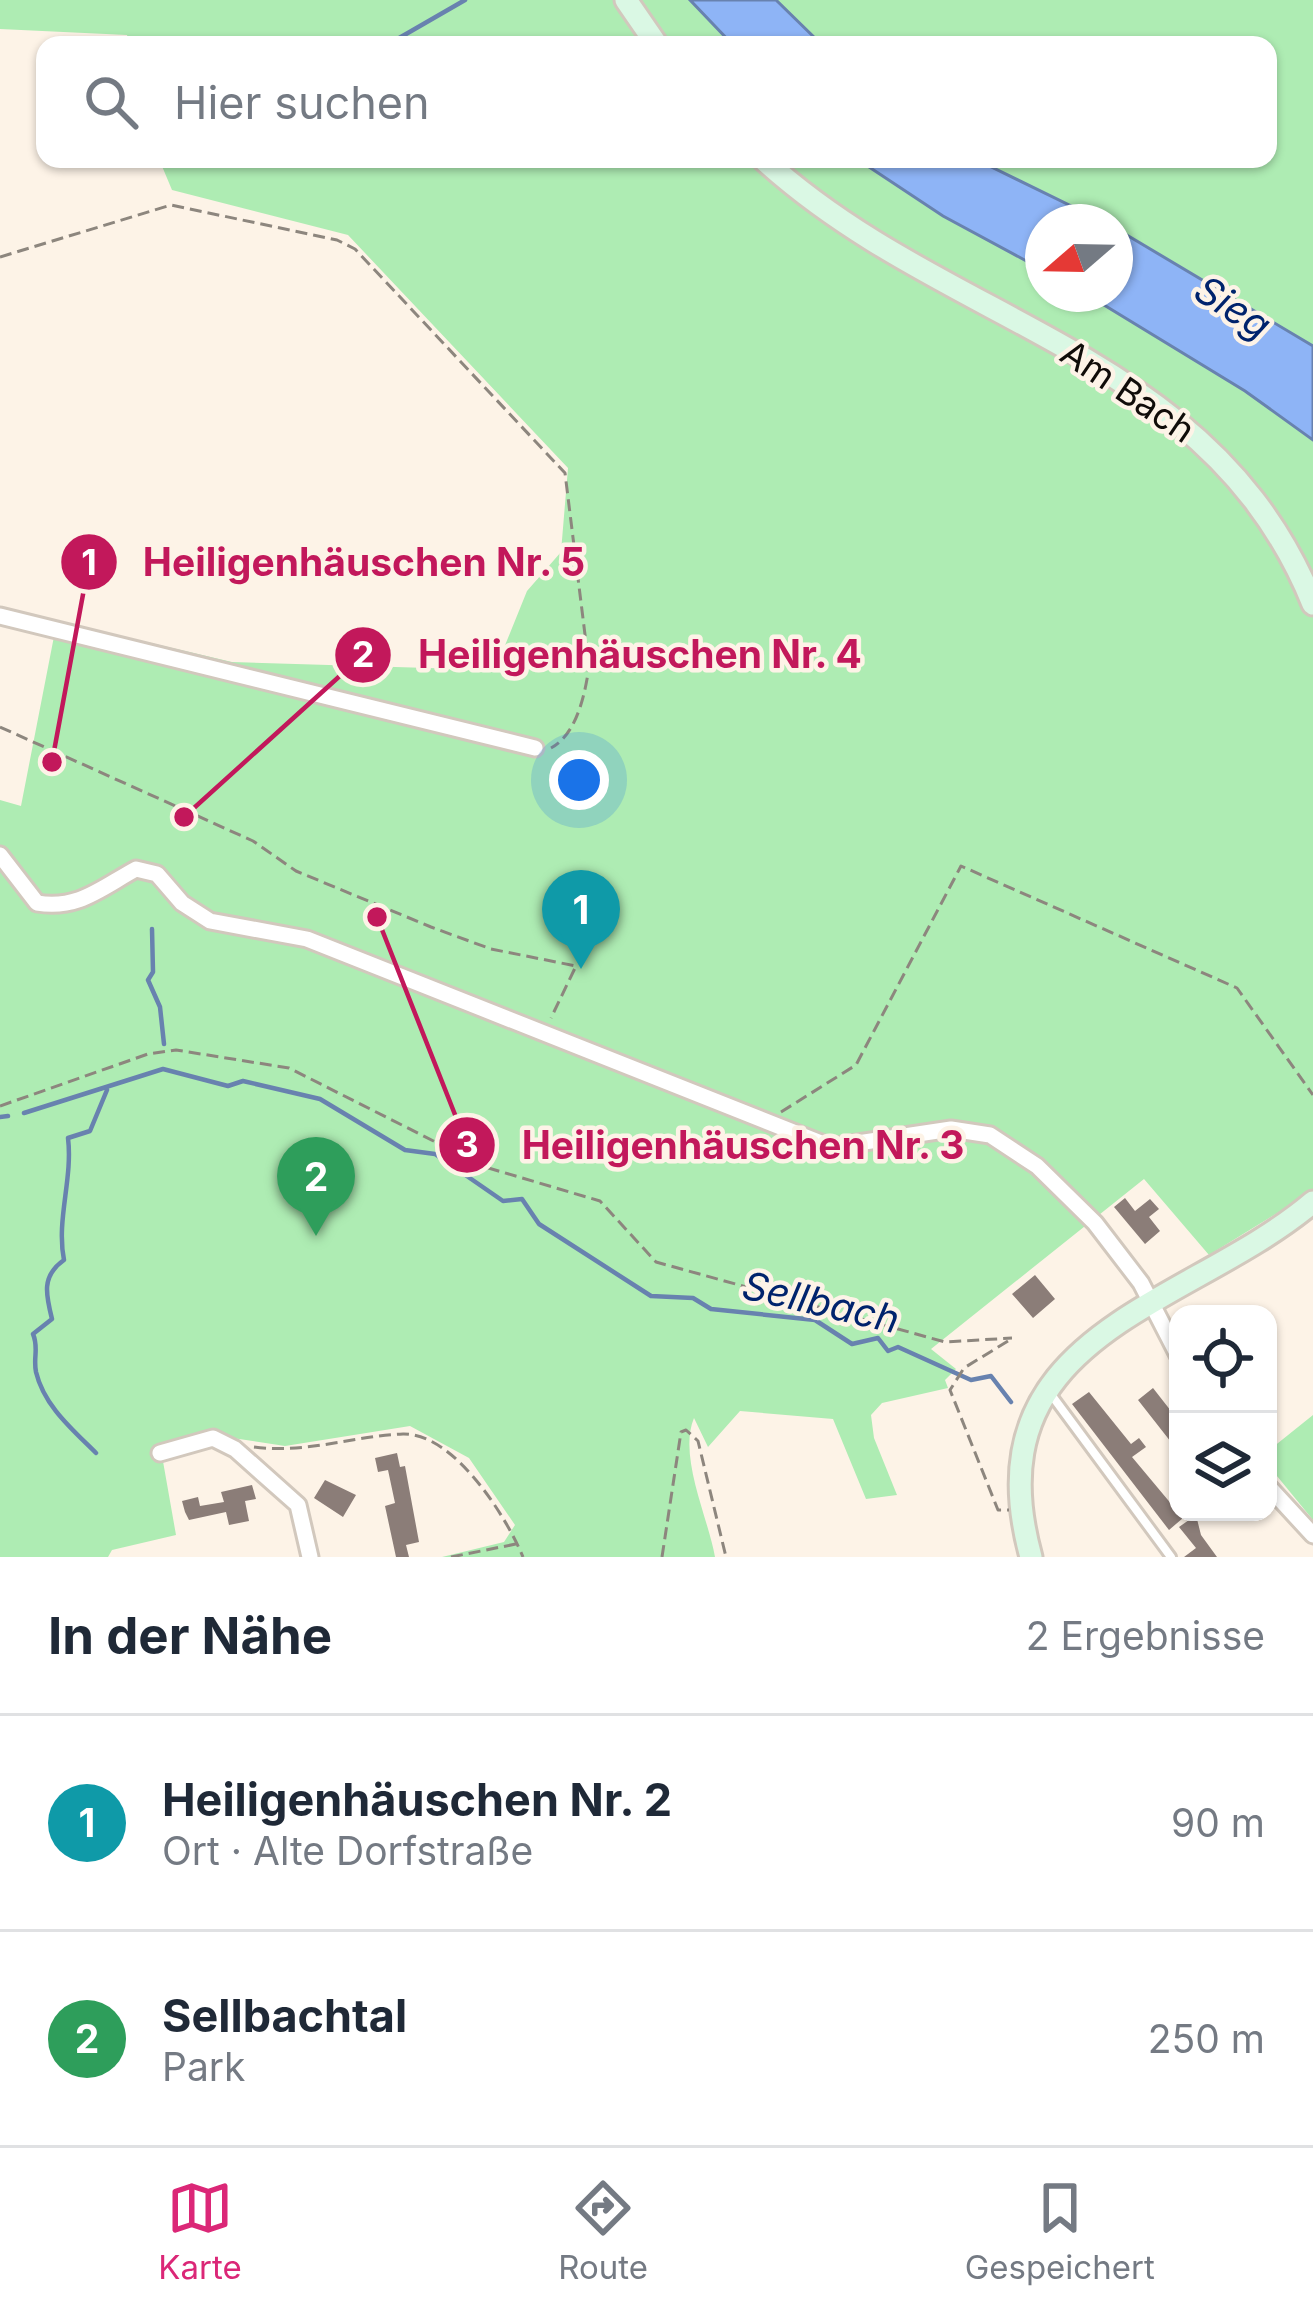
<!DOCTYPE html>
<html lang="de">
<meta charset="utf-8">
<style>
:root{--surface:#fff;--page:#f6f6f7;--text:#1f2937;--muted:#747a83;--line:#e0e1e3;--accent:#db2777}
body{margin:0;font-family:Inter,sans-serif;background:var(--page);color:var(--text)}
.controls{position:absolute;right:36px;bottom:36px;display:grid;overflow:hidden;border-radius:24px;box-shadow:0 3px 9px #0004}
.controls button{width:108px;height:108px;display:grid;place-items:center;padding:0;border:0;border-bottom:3px solid var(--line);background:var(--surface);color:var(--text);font:60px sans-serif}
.compass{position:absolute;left:1025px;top:204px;width:108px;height:108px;border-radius:50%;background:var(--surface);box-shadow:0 3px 9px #0004;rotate:250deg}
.you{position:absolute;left:579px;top:780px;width:42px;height:42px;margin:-30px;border:9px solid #fff;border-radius:50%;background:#1a73e8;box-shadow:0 0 0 18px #1a73e833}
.badge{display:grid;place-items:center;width:78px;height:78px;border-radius:50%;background:var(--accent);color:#fff;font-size:39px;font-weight:700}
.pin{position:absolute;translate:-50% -99px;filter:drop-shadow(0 3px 6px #0008)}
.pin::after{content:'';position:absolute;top:63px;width:42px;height:36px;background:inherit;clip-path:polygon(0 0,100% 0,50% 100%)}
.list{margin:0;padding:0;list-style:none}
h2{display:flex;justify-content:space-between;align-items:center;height:156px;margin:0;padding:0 48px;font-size:51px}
h2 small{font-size:39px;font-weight:400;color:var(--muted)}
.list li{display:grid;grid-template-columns:78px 1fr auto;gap:36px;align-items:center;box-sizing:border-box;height:216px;padding:0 48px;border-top:3px solid var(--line)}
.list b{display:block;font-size:45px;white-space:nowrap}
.list p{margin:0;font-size:39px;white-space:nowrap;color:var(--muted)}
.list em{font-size:39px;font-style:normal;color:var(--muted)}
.icon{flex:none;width:66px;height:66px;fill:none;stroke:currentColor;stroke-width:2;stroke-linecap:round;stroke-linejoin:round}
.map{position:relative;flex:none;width:1313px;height:1557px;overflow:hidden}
.search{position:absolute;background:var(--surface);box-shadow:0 3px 9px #0004;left:36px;right:36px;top:36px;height:132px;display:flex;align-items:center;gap:30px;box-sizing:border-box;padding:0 42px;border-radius:24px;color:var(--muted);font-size:45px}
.sheet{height:588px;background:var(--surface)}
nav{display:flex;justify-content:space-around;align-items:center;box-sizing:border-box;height:168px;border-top:3px solid var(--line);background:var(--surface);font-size:33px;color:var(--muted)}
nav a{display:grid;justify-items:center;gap:6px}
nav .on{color:var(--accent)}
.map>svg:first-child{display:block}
.green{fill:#aeecb3}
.water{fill:#8eb4f6;stroke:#6882af;stroke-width:3}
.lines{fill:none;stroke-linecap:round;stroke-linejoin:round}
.stream{stroke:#6882af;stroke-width:4.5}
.building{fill:#8b7d78}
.lane-casing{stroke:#d2c8bd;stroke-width:14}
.street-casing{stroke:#d2c8bd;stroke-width:21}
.secondary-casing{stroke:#d2c8bd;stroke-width:27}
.path{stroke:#8d867e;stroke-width:3;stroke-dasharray:12 6;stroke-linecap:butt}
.lane{stroke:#fff;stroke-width:8}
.street{stroke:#fff;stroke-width:15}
.secondary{stroke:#daf8e4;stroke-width:21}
.labels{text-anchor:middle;stroke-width:9;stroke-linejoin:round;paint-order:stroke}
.street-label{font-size:36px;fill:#100c09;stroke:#fdf3e7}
.water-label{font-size:39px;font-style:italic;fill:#00236d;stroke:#fdf3e7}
.leader{fill:none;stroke:#c2185b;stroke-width:4.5}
.callout-dot{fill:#c2185b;stroke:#fdf3e7;stroke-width:4.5}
.mark-label{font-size:36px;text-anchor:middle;font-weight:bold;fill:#fff}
.callout-label{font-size:39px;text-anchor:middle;font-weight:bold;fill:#c2185b;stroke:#fdf3e7;stroke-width:9;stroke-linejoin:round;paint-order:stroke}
</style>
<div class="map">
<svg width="1313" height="1557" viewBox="0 0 1313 1557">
<rect width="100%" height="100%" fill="#fdf3e7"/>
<path class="green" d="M0 0H690L733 45H130L127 35 0 29Z
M776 0H1313V346L1115 228V222H1104L975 159H1268V45H822Z
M159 159H857L943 216 1043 270V294H1086L1245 391 1313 440V1191L1209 1255 1144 1179 931 1349 956 1369 945 1380 948 1388 882 1403 871 1415 874 1438 897 1495 866 1499 833 1419 740 1411 708 1447 694 1418C678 1456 708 1517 715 1557H442L504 1542 515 1525 469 1458 410 1426 285 1446 219 1436 161 1450 176 1535 112 1550 108 1557H0V800L21 806 57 621 232 662 495 670 527 591 561 552 568 468 348 235 172 190Z
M1313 1415V1520L1268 1465V1451Z"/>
<path class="water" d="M690 0H776L822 45H733Z
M857 159H975L1104 222H1043V270L943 216Z
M1115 228 1313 346V440L1245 391 1086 294H1115Z"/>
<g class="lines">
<path class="stream" d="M387 45 465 0
M152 929 153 972 148 980 160 1007 164 1044
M24 1113 163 1069 228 1086 243 1081 320 1099 405 1150 435 1154 503 1201 522 1199 539 1224 651 1296 693 1298 711 1309 815 1320 852 1344 878 1338 888 1351 898 1347 971 1380 991 1376 1011 1402
M0 1117 8 1116
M96 1453C73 1430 44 1406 36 1372 33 1357 39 1348 33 1334L52 1319C46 1295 41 1276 64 1260 56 1220 73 1179 68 1138L90 1131 107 1090"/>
</g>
<path class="building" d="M1125 1198 1135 1211 1150 1199 1159 1209 1149 1217 1160 1231 1145 1244 1114 1207Z
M1035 1275 1055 1299 1033 1318 1012 1294Z
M1153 1388 1178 1420V1451L1138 1400Z
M1089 1392 1131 1444 1139 1438 1146 1447 1132 1457 1183 1518 1169 1530 1072 1404Z
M397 1453 400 1467 405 1466 419 1542 406 1545 409 1557H396L385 1506 395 1503 388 1470 378 1472 375 1458Z
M325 1480 356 1495 343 1517 314 1498Z
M252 1485 256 1499 245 1501 249 1521 229 1525 226 1512 189 1520 185 1512 182 1501 198 1497 200 1506 224 1502 221 1492Z
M1196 1515 1201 1535 1217 1557H1184L1196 1548 1179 1527Z"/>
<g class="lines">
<g class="lane-casing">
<path id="lane" d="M1050 1393 1171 1557"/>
</g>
<g class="street-casing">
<path id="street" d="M0 616 535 748
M0 855 37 903C78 910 101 888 136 869L157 874 182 903 210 921 307 939 831 1147 951 1129 990 1135 1037 1166 1095 1223 1141 1283 1178 1355
M160 1453 213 1438 235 1449 298 1505 310 1557
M1268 1486 1313 1535"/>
</g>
<g class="secondary-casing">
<path id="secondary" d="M626 0 657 45
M763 159C949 329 1210 349 1313 604
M1031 1557C969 1332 1188 1308 1313 1202"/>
</g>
<path class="path" d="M0 257 171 205 337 240 355 249 565 473 589 667C585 694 577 734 551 748
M0 727 253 841 296 871 431 927 491 949 576 966 551 1018
M0 1106 148 1054 176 1050 289 1068 485 1167 600 1201 656 1262 945 1342 1012 1338
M781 1112 856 1065 961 866 1237 988 1313 1095
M1008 1341 964 1368 950 1390 998 1510H1009
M254 1447C307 1454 352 1436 403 1434 454 1433 506 1516 523 1557
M451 1557 516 1544
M662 1557 681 1432 686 1430 698 1441 726 1557"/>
<use href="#lane" class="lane"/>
<use href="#street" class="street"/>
<use href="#secondary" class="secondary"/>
</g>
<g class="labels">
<g class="street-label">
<text transform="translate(1128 391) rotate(34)" y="13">Am Bach</text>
</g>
<g class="water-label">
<text transform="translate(1233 307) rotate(33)" y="14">Sieg</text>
<text transform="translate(821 1302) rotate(13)" y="14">Sellbach</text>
</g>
</g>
<path class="leader" d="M52 762L89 562M184 817L363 655M377 917L467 1145"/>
<g class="callout-dot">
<circle cx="52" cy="762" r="12"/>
<circle cx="184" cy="817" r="12"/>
<circle cx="377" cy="917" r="12"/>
<circle cx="89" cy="562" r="30"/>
<circle cx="363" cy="655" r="30"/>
<circle cx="467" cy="1145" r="30"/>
</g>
<g class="mark-label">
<text x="89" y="575">1</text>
<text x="363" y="667">2</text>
<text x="467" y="1157">3</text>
</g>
<g class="callout-label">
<text x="364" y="576">Heiligenhäuschen Nr. 5</text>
<text x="640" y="668">Heiligenhäuschen Nr. 4</text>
<text x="743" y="1159">Heiligenhäuschen Nr. 3</text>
</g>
</svg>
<div class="controls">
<button><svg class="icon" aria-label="locate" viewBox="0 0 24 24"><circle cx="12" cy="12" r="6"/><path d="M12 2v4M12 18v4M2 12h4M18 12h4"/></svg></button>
<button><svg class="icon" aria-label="layers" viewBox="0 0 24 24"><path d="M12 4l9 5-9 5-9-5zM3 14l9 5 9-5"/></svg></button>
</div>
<svg class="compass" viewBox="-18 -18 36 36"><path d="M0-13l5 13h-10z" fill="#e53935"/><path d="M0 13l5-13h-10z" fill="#747a83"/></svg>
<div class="you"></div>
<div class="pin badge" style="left:581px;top:969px;background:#0f9aa8">1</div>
<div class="pin badge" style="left:316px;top:1236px;background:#2e9e5b">2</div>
<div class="search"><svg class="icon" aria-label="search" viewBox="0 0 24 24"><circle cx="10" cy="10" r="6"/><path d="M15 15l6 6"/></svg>Hier suchen</div>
</div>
<section class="sheet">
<h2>In der Nähe<small>2 Ergebnisse</small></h2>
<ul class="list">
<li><span class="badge" style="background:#0f9aa8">1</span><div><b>Heiligenhäuschen Nr. 2</b><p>Ort · Alte Dorfstraße</p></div><em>90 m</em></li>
<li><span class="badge" style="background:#2e9e5b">2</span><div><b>Sellbachtal</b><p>Park</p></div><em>250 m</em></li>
</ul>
</section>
<nav>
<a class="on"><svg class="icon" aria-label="map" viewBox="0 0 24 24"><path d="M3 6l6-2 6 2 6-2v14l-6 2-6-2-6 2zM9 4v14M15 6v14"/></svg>Karte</a>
<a><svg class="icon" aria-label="directions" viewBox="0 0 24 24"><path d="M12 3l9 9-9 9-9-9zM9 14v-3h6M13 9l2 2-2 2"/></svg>Route</a>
<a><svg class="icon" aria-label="saved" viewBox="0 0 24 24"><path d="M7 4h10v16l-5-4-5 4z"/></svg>Gespeichert</a>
</nav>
